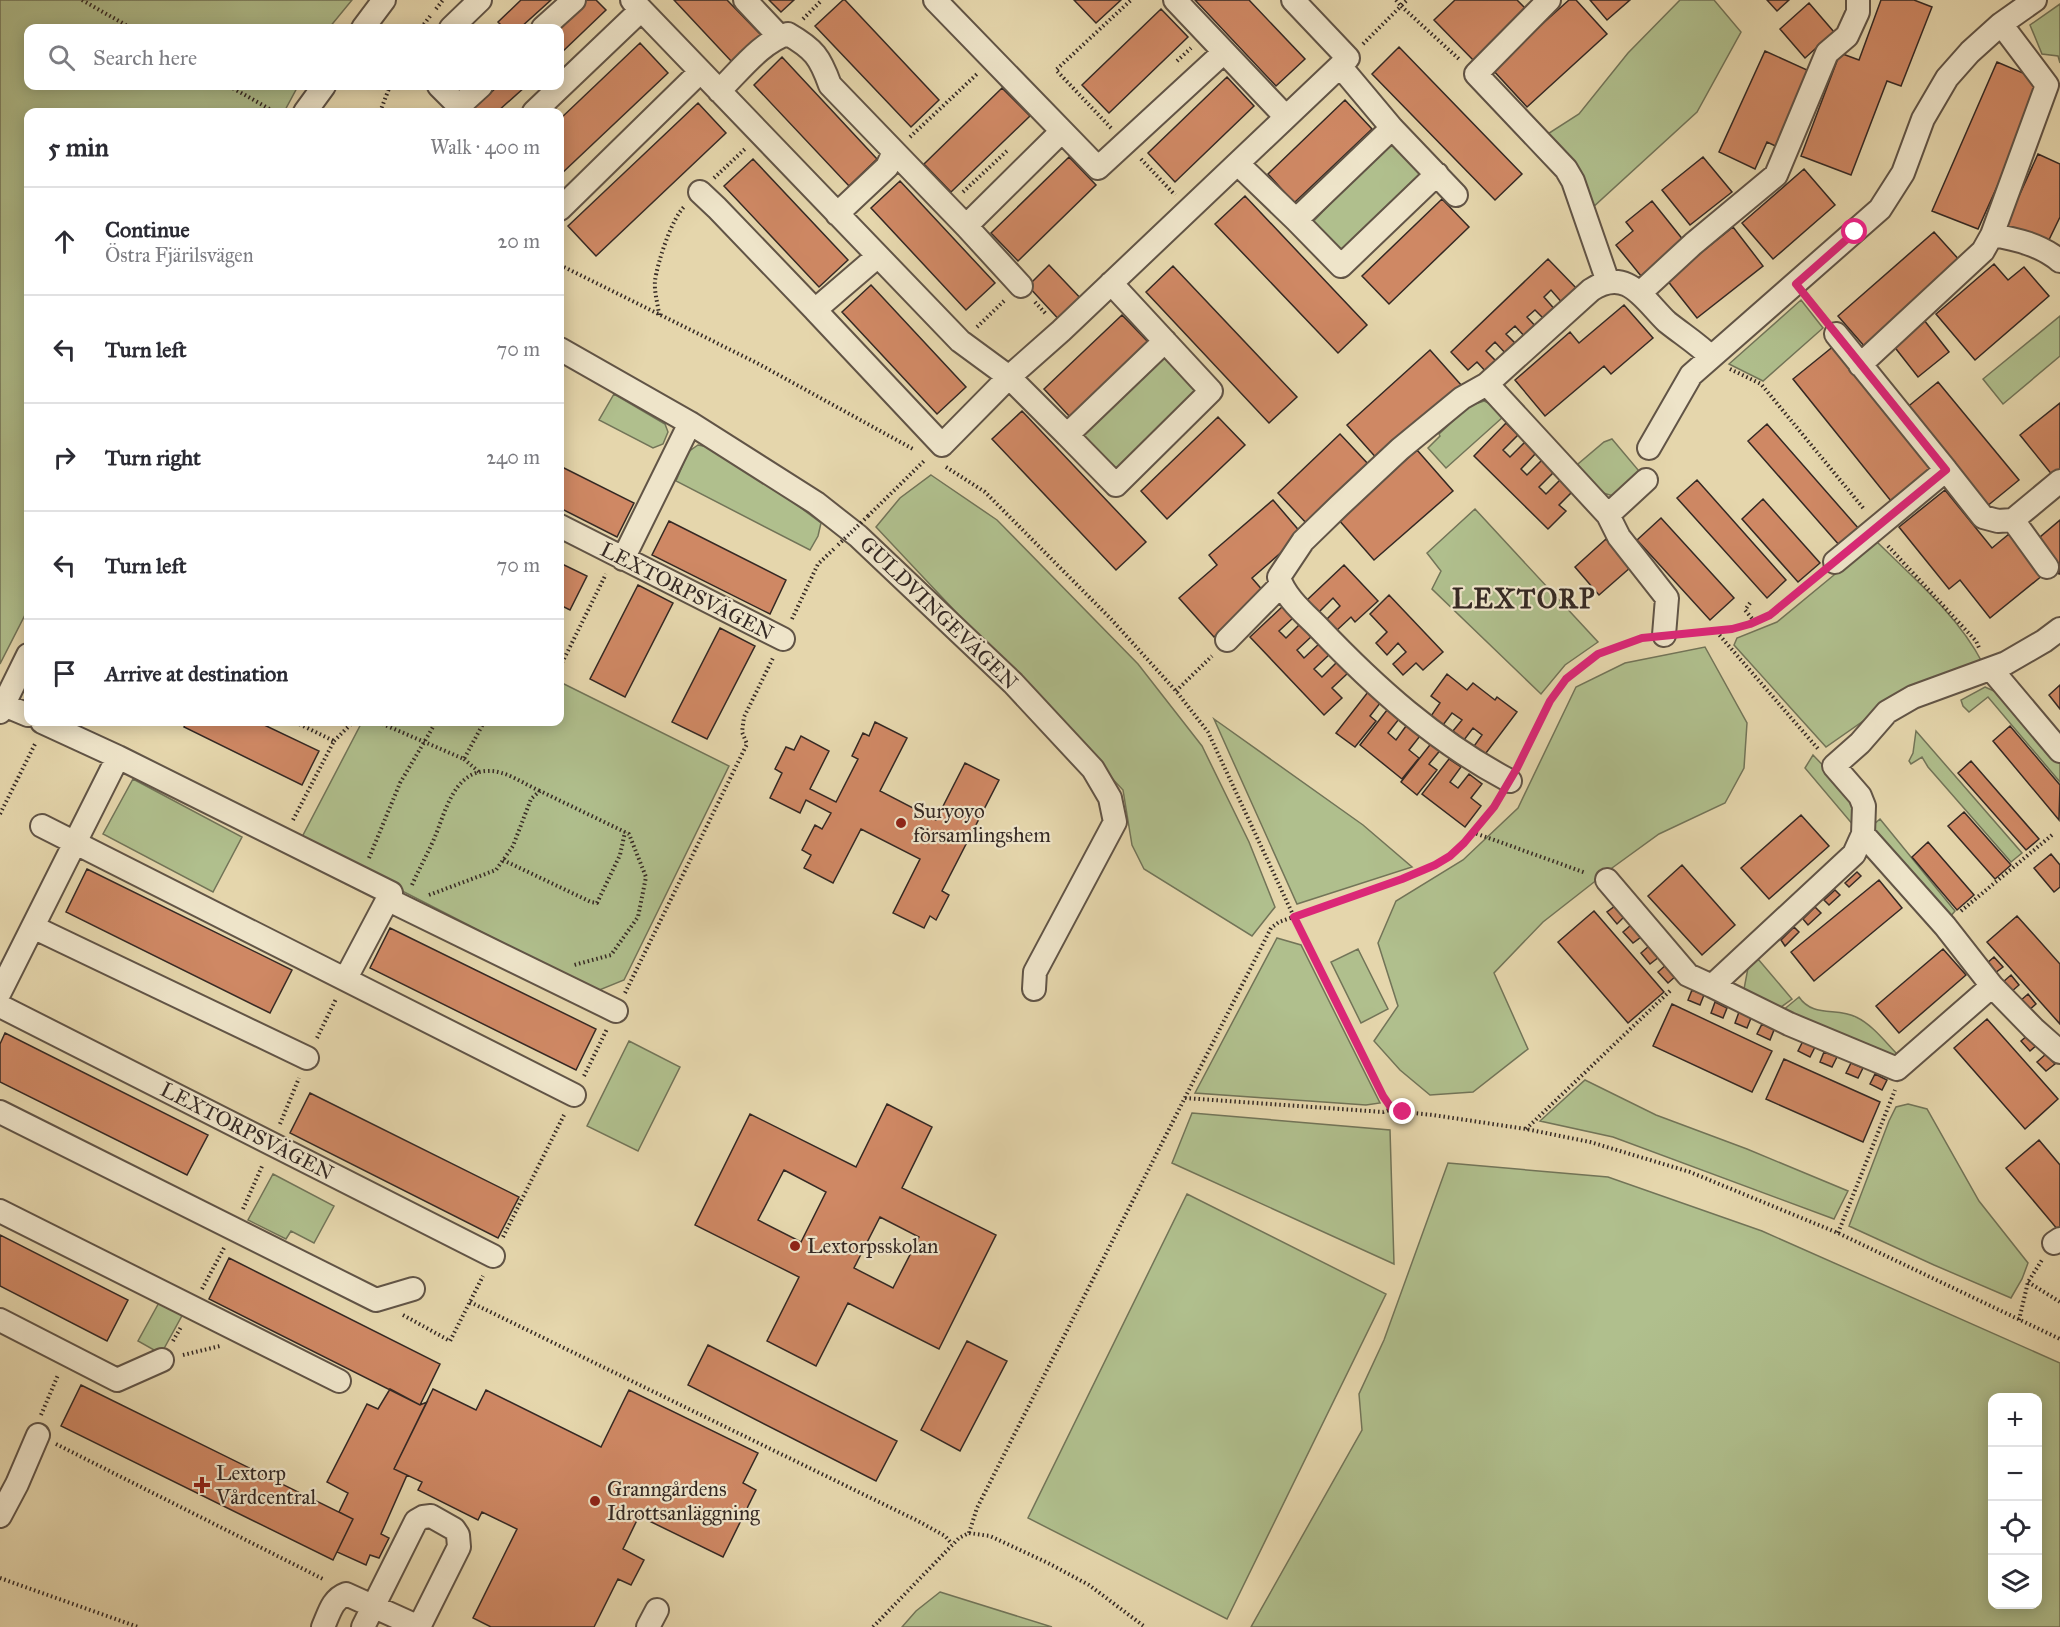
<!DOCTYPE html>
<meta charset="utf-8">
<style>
:root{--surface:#fff;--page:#f2f2f3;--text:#2b2b33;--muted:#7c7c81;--line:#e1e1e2}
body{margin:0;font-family:"IM FELL Great Primer",serif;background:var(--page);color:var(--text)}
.controls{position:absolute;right:18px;bottom:18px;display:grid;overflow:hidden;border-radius:12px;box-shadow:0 3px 15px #0003}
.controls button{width:54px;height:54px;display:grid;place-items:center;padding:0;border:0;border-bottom:2px solid var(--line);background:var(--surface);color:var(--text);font:30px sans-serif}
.stop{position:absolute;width:18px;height:18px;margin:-14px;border:4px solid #db2777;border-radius:50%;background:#fff}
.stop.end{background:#db2777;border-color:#fff;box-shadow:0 2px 6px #0008}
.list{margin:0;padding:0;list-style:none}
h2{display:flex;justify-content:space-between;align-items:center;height:78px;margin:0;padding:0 24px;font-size:26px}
h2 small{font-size:20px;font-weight:400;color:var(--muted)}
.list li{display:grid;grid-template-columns:39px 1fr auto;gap:18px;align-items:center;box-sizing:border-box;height:108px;padding:0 24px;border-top:2px solid var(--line)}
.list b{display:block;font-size:22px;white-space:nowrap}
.list p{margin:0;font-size:20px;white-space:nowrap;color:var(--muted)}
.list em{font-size:20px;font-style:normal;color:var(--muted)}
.icon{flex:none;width:33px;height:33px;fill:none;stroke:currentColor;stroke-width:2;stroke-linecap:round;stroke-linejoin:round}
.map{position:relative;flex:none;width:2060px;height:1627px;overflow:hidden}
.search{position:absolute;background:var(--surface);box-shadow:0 3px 15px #0003;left:24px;top:24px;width:540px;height:66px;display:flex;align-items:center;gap:15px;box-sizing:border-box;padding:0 21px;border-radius:12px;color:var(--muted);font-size:22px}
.panel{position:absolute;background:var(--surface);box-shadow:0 3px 15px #0003;left:24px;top:108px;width:540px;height:618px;border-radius:12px}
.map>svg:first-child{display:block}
.green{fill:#b0bf8d;stroke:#727458;stroke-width:1.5;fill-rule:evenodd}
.building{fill:#cf8864;stroke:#352924;stroke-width:1.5;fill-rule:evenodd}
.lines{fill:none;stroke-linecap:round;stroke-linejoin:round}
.minor-casing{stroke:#615446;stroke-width:26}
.path{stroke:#352924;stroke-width:4;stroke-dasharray:1.5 3;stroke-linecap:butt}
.minor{stroke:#eee4c9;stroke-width:22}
.path-bridge{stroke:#352924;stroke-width:4;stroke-dasharray:1.5 3;stroke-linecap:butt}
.route{stroke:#db2777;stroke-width:8}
.poi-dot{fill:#8f2418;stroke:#eee4c9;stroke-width:2}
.labels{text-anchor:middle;stroke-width:4.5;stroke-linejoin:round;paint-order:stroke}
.street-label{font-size:21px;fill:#352924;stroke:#eee4c9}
.poi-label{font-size:21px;fill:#352924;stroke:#eee4c9;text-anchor:start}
.district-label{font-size:27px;font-weight:bold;letter-spacing:1.5px;fill:#352924;stroke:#eee4c9}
</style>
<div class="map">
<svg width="2060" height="1627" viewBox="0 0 2060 1627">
<rect width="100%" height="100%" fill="#e5d6ac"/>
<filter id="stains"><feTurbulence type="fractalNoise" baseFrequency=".00333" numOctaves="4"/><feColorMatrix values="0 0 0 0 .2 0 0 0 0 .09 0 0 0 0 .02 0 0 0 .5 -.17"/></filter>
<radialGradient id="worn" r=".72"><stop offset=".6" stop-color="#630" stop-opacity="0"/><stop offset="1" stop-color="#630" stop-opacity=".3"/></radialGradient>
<path class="green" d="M0 0H352L329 28H28V86H298L284 112H28V609L0 664Z
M1680 0H1714L1741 32 1697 112 1592 208 1543 137 1579 114 1628 53Z
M2060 4V63L2058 56 2042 54 2030 25Z
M1390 141 1424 174 1344 258 1310 225Z
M1801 300 1823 328 1763 381 1729 364Z
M2060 316V356L2003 404 1983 379Z
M1161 350 1201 393 1119 473 1078 430Z
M614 394 665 424 668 432 663 444 653 448 599 420Z
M1484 401 1494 405 1503 417 1446 468 1428 448 1440 436 1439 434 1469 406Z
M1612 439 1639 471 1636 477 1613 496 1600 492 1576 469 1578 464 1604 442Z
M698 445 708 447 761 478 821 523 818 536 810 550 676 481 688 452Z
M931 475 997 520 1138 664 1202 746 1249 842 1275 907 1252 936 1144 869 1132 845 1123 790 876 527 900 498Z
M1475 509 1598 642 1565 665 1541 694 1432 589 1441 571 1427 553Z
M1873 538C1911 576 1957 614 1982 662L1912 687 1826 747 1734 645 1737 638 1777 622 1834 575Z
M1705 647 1747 723 1744 768 1725 803 1659 834 1612 868 1543 922 1494 973 1528 1049 1473 1092 1430 1095 1400 1070 1374 1041 1398 1006 1378 943 1396 901 1463 860 1518 808 1576 687 1625 663Z
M560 682 729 766 624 980 597 991 301 839 362 722H560Z
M1985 687 2003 695 2060 760V782L1988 697 1969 712 1963 706 1961 700Z
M1214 719 1363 825 1412 867 1297 904Z
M1916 731 2022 853 2011 862 1928 767 1922 757 1911 764 1909 761 1913 753Z
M1813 755 1857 801 1854 826 1805 768Z
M133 779 242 837 213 892 103 834Z
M1880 819 1955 911 1949 918 1878 836 1873 825Z
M1277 938 1301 945 1380 1103 1366 1105 1195 1093Z
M1358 949 1388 1009 1361 1023 1331 962Z
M1758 959 1792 999 1777 1010 1749 997 1744 989 1748 968Z
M1799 997C1813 1018 1837 1007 1856 1017 1873 1025 1886 1043 1899 1056L1893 1061 1782 1011Z
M629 1041 680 1067 638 1151 587 1126Z
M1585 1080 1656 1115 1747 1149 1848 1191 1834 1219 1613 1137 1540 1121Z
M1908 1104 1927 1109 1979 1201 2028 1263 2022 1279 2011 1298 1934 1265 1849 1226 1889 1121 1896 1107Z
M1192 1113 1390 1130 1394 1264 1172 1163Z
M1448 1163 1608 1177 1762 1231 2060 1363V1627H1251L1362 1430 1359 1394 1384 1340ZM1992 1398H2038V1604H1992Z
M273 1174 334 1206 314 1243 291 1231 286 1239 248 1220Z
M1187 1194 1386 1294 1227 1619 1028 1518Z
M161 1299 184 1312 161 1354 138 1341Z
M940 1592 1052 1627H902L916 1611Z"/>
<path class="building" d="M521 0H551L520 28H504L498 22Z
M586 0H596L606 10 560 54V28H556Z
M674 0H727L761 35 732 62Z
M769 0H794L781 12Z
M843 0H845L939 100 911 127 815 26Z
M1074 0H1121L1096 23Z
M1195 0H1249L1305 59 1276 86Z
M1455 0H1517L1528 11 1475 62 1434 20Z
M1569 0H1576L1607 34 1527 107 1492 69Z
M1590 0H1630L1607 20Z
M1767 0H1789L1777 11Z
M1881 0H1914L1932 7 1901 86 1887 81 1851 175 1801 156 1840 53 1859 60Z
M1809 3 1834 32 1805 58 1780 29Z
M1161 9 1188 37 1109 113 1082 85Z
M640 43 668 73 560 175V119Z
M1399 47 1522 174 1495 200 1372 74Z
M1765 51 1816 74 1782 149 1767 142 1755 169 1719 152Z
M782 57 877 159 849 186 754 85Z
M1997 62 2044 82 1978 229 1932 211Z
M1227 77 1254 106 1175 182 1148 153Z
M498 86H526L497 112H470Z
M1002 88 1030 116 951 192 924 164Z
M1345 100 1372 129 1294 203 1268 174Z
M698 103 726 133 596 256 568 226Z
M2038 154 2060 164V217L2045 248 2004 229Z
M1069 157 1096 185 1018 261 991 233Z
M1703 157 1732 192 1690 225 1662 190Z
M753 159 848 260 819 287 724 186Z
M1804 169 1835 205 1773 259 1742 223Z
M900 181 995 283 966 310 871 208Z
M1245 196 1367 325 1338 353 1215 224Z
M1442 199 1469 227 1389 304 1362 276Z
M1652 201 1684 241 1641 276 1616 245 1633 231 1626 222Z
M1733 227 1763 266 1697 318 1667 280Z
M1934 232 1962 263 1865 347 1838 316Z
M1548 259 1579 291 1564 305 1551 290 1544 297 1557 312 1547 322 1535 310 1527 317 1538 329 1527 339 1515 326 1506 334 1518 346 1508 356 1495 342 1486 351 1499 364 1488 374 1477 362 1468 370 1451 352Z
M1994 264 2008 280 2024 267 2049 296 1975 360 1936 314Z
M1049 265 1085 303 1063 324 1028 286Z
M1173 266 1297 397 1269 423 1146 292Z
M871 285 966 387 937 414 842 312Z
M1624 305 1653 338 1611 374 1604 366 1545 416 1515 380 1570 332 1579 343Z
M1122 315 1149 343 1070 417 1044 389Z
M1924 320 1949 352 1918 377 1893 345Z
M1835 345 1933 468 1891 501 1793 379Z
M1430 350 1462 386 1379 461 1347 425Z
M1938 382 2019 480 1986 507 1905 409Z
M2060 403V470L2053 476 2020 435Z
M1022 411 1146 542 1116 570 992 439Z
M1218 417 1245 445 1167 519 1141 491Z
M1506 423 1518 435 1503 450 1510 457 1525 442 1536 453 1521 469 1527 475 1543 459 1555 471 1539 487 1546 494 1561 479 1573 491 1559 505 1566 511 1548 529 1474 456Z
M1767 424 1859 529 1840 546 1748 441Z
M1340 434 1370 466 1308 525 1278 493Z
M1417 450 1453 491 1374 560 1338 519Z
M560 466 634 503 617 537 560 508Z
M1697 480 1786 580 1767 598 1677 498Z
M1945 490 1992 548 2009 534 2043 575 1990 618 1960 580 1949 589 1899 527Z
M1763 499 1820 563 1798 582 1742 519Z
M1273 500 1302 534 1252 578 1264 592 1214 637 1179 598 1217 565 1209 555Z
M1661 518 1734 598 1710 620 1637 540Z
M2060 520V574H2059L2033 543Z
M669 521 786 580 770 614 652 555Z
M1606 539 1631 567 1599 595 1575 567Z
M560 563 587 576 570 610 560 605Z
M1344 565 1378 601 1355 622 1351 617 1336 631 1326 620 1340 606 1333 598 1319 612 1307 600Z
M638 585 673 603 625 697 590 679Z
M1389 595 1443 652 1423 670 1416 663 1403 675 1393 664 1406 652 1398 643 1387 655 1376 643 1387 632 1370 614Z
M1283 606 1293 618 1279 631 1286 638 1300 624 1312 636 1297 650 1304 658 1321 642 1331 653 1314 669 1322 677 1337 662 1348 673 1332 688 1342 698 1324 715 1250 637Z
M720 628 755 646 707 739 672 722Z
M1447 674 1467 690 1473 683 1495 700 1497 697 1517 712 1483 757 1472 749 1482 735 1473 728 1464 740 1453 731 1462 720 1452 713 1443 725 1431 716 1440 703 1431 696Z
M2060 685V709L2049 695Z
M1368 692 1381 702 1370 716 1376 721 1355 747 1336 733Z
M1387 710 1399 719 1388 733 1396 740 1406 726 1420 736 1409 750 1419 758 1402 779 1360 745Z
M187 722H258L319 751 302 785 184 727Z
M875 722 907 738 880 791 936 820 965 763 999 780 942 891 949 895 936 920 930 916 924 928 893 913 920 859 861 829 833 883 804 868 811 855 802 850 815 825 822 829 831 813 806 800 800 813 770 798 782 773 775 769 786 747 794 750 801 736 829 751 810 789 836 802 858 759 852 756 863 733 869 736Z
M2010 726 2060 785 2059 820 1993 741Z
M1433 741 1442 748 1429 764 1437 770 1417 795 1401 782Z
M1449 759 1461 767 1450 782 1458 788 1469 774 1482 784 1471 798 1481 806 1465 827 1422 794Z
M1971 761 2039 839 2026 850 1958 773Z
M1964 812 2011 865 1995 879 1948 826Z
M1801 815 1829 846 1769 899 1741 868Z
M1928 842 1974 895 1957 910 1912 857Z
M2051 854 2060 865V887L2054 892 2034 868Z
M1682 865 1735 925 1702 955 1648 896Z
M87 869 292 970 270 1013 66 912Z
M1857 872 1861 876 1849 887 1845 883Z
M1879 880 1902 908 1814 981 1791 952Z
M1835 890 1840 895 1829 905 1824 900Z
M1615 906 1624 917 1617 924 1607 912Z
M1815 907 1821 913 1808 925 1803 919Z
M1594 911 1664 992 1628 1023 1558 942Z
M2017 916 2060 964V1024L1987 942Z
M1631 925 1641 937 1633 943 1623 932Z
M1794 927 1799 932 1785 946 1781 940Z
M390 928 596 1029 576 1070 370 968Z
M1649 946 1659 957 1650 964 1641 953Z
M1943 949 1966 975 1899 1033 1876 1006Z
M1994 957 2003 967 1995 973 1986 964Z
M1667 964 1677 975 1668 983 1658 972Z
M2011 975 2019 985 2011 992 2003 982Z
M1692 990 1704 995 1700 1005 1688 1000Z
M2028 994 2036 1004 2028 1011 2020 1001Z
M1715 1002 1727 1008 1723 1018 1711 1013Z
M1672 1004 1772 1051 1752 1092 1653 1046Z
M1739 1012 1751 1018 1747 1028 1735 1023Z
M1987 1019 2058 1099 2025 1129 1954 1048Z
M1762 1024 1774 1030 1770 1040 1757 1034Z
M5 1033 208 1135 187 1175 0 1082V1044Z
M2029 1034 2038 1044 2030 1051 2021 1041Z
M1803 1041 1815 1047 1810 1057 1798 1051Z
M1824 1052 1837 1057 1832 1067 1820 1062Z
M2046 1054 2055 1064 2046 1071 2037 1062Z
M1784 1059 1880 1102 1863 1142 1766 1099Z
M1851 1063 1863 1068 1858 1078 1846 1073Z
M1875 1074 1887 1080 1882 1090 1870 1084Z
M310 1093 519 1197 498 1238 290 1133Z
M887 1104 932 1127 902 1188 996 1235 939 1349 848 1303 816 1366 767 1341 799 1277 695 1225 750 1114 856 1167ZM784 1170 826 1192 801 1242 758 1220ZM880 1217 919 1237 893 1288 854 1268Z
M2039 1140 2060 1165V1228L2058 1230 2006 1168Z
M0 1235 128 1300 107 1341 0 1286Z
M229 1258 440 1364 420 1405 209 1299Z
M967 1341 1007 1361 960 1451 921 1430Z
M708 1345 897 1441 876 1481 688 1385Z
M81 1385 353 1519 333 1560 61 1426Z
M390 1389 420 1405 427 1402 394 1469 407 1475 381 1534 389 1538 379 1558 370 1555 366 1565 337 1552 353 1519 339 1512 348 1493 327 1482 367 1404 378 1409Z
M433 1389 476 1410 486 1390 601 1447 629 1390 758 1453 743 1483 756 1490 723 1557 639 1516 623 1549 644 1560 631 1585 618 1579 594 1627H491L473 1618 517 1529 482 1512 478 1520 418 1490 422 1482 394 1469Z"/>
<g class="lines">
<g class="minor-casing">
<path id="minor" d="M632 0 960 341 1009 377 1067 435
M745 0 779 36
M935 0 1098 168 1224 52
M1175 0 1286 117
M1293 0 1348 58 1340 66 1392 128 1456 195
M1549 0 1476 74 1566 169 1573 181 1608 282
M363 28 384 0
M451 28 480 0
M543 28 574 0
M439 86 459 106 481 86
M719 91C737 74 763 40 788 34 814 49 820 57 830 85L966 226 1021 286
M305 112 324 86
M534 112 641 10
M1392 128 1296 220 1341 266 1437 174
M1238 164 1296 220
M700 192 717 208 815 310 878 256
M560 209 700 72
M837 214 887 167 894 152
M966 226 1062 131
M1992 235C2016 239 2041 245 2060 261
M1111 283 1211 391 1116 485 1067 435 1165 341
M1640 293 1693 244 1776 175 1827 53 1847 36 1858 12V0
M815 310 942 445 1009 377 1061 331 1340 66
M1836 334 1946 470
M560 349 690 423 816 503 858 536 1013 683 1093 769 1110 798 1115 822 1035 972 1034 989
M1860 365 1983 251 1992 235 2047 85 2001 24
M1487 384 1462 398 1400 449 1339 506 1303 541 1279 577C1284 596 1304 613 1318 627 1375 687 1436 742 1510 781
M1649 448 1691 375 1880 209 1903 173 1923 119 1947 78 1970 52 2001 24 2035 0
M1646 480 1608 515 1619 537 1667 598 1664 635
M1608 515 1487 384 1591 290C1627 266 1644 300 1667 322 1682 334 1698 344 1711 357
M2013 520 2047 567
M560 526 783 639
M623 559 690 423
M1835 562 1946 470 1983 517 1998 521 2013 520 2060 481
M1227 640 1281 585
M1991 669 2060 751
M4 705 28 715
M0 712 28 655
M42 722 118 757 391 893 346 978
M42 826 574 1095
M1607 880 1688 975 1712 986 1854 854 1863 834 1864 806 1860 796 1834 766 1860 743 1887 712 1913 697 2006 663 2044 641 2060 629
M387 899 616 1011
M33 927 307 1058
M1712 986 1789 1024 1897 1069 1992 986 1945 926 1863 834
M1992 986 2034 1029 2060 1052
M0 992 118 757
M0 1006 493 1256
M0 1112 376 1300 413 1289
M0 1211 339 1381
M2054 1243 2060 1239
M0 1320 117 1380 162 1360
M0 1516 17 1484 38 1435
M323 1627C329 1614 332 1599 346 1594L419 1627 459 1547 458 1535 454 1529 431 1516 423 1517 416 1521 363 1627
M648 1627 657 1610"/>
</g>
<path class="path" d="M82 0 131 28
M1396 0 1401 6 1407 0
M436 9 443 0
M803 19 822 0
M421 28 431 15
M1363 44 1401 6 1460 60
M1177 61 1191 48
M229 86 275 112
M380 112 390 86
M1111 128 1056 70 1131 0
M910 137 977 74
M1141 159 1175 195
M714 178 746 148
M963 192 1008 150
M560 265 757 363 913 449
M1809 300 1823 317
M1035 302 1046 314
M659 315C658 304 654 292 655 281 657 264 672 217 685 206
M977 327 1006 299
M1730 369 1761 384 1864 509
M946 467 985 492 1111 619 1176 691 1208 732 1294 917 1371 1073 1392 1109 1403 1112 1433 1115 1526 1129 1590 1142 1690 1172 1838 1233 2060 1339
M868 516 925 460
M1888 546 1976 641 1980 650
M1750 603 1745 610 1755 622
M792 619 818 564 836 547
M1715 630C1763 626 1783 607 1818 576
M1686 633 1715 630 1819 750
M560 667 606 574
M1176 691 1212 656
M378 722 464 759 484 722
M334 741 353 722
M464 759 479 772
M1520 762C1554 693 1563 660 1643 638
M0 814 36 742
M293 820 334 741 295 722
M1472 832 1586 873
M369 858 400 783 433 727
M503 860 591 902 597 903 620 855 625 832
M412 885C419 869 427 855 434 839 445 814 453 771 488 771 505 770 524 784 540 791
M429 895 496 870 513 846 531 799 540 791 629 834 646 877 638 917 611 955 574 965
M1961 911 2052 835
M625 993 747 744 742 732 744 717 773 658
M317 1038 336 999
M584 1076 607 1029
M1185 1098 1383 1112 1392 1109
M280 1124 299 1078
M1526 1129 1672 989
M243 1209 263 1164
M1838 1233 1895 1090
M503 1237 564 1115
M2028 1282 2060 1302
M202 1289 224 1248
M470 1302 918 1521 945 1536 952 1544
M403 1315 450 1341 483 1276
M2019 1320 2028 1282 2042 1260
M173 1341 181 1327
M183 1355 220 1346
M41 1415 58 1375
M56 1444 325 1580
M969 1533 977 1508 1271 928 1279 922 1402 879 1435 865 1450 856 1464 843 1498 800
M0 1578 138 1627
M873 1627 959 1538 969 1533 990 1536 1048 1563 1089 1585 1145 1627"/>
<use href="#minor" class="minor"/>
<path class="path-bridge" d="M838 545 868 516"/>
</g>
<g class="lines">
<path class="route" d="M1403 1112 1392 1109 1383 1096 1294 917 1402 879 1435 865 1450 856 1464 843 1494 807 1517 768 1550 701 1566 679 1598 654 1642 638 1732 629 1750 624 1770 615 1946 470 1796 284 1855 232"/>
</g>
<g class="poi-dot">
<circle cx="901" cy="823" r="6"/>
<circle cx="795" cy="1246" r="6"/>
<path d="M199 1476h6v6h6v6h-6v6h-6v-6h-6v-6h6z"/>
<circle cx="595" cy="1501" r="6"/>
</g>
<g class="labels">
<g class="street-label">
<text transform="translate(687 591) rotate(27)" y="7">LEXTORPSVÄGEN</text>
<text transform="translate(939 613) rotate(44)" y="7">GULDVINGEVÄGEN</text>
<text transform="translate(247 1131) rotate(27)" y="7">LEXTORPSVÄGEN</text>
</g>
<g class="poi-label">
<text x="913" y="818">Suryoyo<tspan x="913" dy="24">församlingshem</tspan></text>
<text x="807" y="1253">Lextorpsskolan</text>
<text x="216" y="1480">Lextorp<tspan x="216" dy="24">Vårdcentral</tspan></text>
<text x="607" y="1496">Granngårdens<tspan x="607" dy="24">Idrottsanläggning</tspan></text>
</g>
<g class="district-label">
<text x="1524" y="608">LEXTORP</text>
</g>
</g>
<rect width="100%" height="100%" filter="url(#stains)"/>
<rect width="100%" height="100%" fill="url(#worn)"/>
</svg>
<div class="controls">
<button>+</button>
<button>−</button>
<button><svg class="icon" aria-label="locate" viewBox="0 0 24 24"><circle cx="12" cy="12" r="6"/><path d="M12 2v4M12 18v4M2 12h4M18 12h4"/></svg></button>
<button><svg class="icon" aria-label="layers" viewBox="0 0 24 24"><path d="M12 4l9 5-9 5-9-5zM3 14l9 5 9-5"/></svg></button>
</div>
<div class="stop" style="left:1855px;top:232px"></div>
<div class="stop end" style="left:1403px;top:1112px"></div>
<div class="search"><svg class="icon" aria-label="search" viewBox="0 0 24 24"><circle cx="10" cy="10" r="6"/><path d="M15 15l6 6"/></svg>Search here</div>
<section class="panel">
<h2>5 min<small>Walk · 400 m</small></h2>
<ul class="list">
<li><svg class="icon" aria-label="ahead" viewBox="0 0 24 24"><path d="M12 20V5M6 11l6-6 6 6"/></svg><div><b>Continue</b><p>Östra Fjärilsvägen</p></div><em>20 m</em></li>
<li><svg class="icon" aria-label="left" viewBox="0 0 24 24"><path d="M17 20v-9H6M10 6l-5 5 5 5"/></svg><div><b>Turn left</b></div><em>70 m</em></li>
<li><svg class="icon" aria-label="right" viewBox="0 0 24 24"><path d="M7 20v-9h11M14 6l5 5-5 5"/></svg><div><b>Turn right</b></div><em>240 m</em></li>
<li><svg class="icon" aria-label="left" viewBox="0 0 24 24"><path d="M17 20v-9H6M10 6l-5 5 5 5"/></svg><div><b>Turn left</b></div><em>70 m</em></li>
<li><svg class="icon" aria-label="arrive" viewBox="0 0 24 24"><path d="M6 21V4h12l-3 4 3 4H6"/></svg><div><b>Arrive at destination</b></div></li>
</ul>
</section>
</div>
